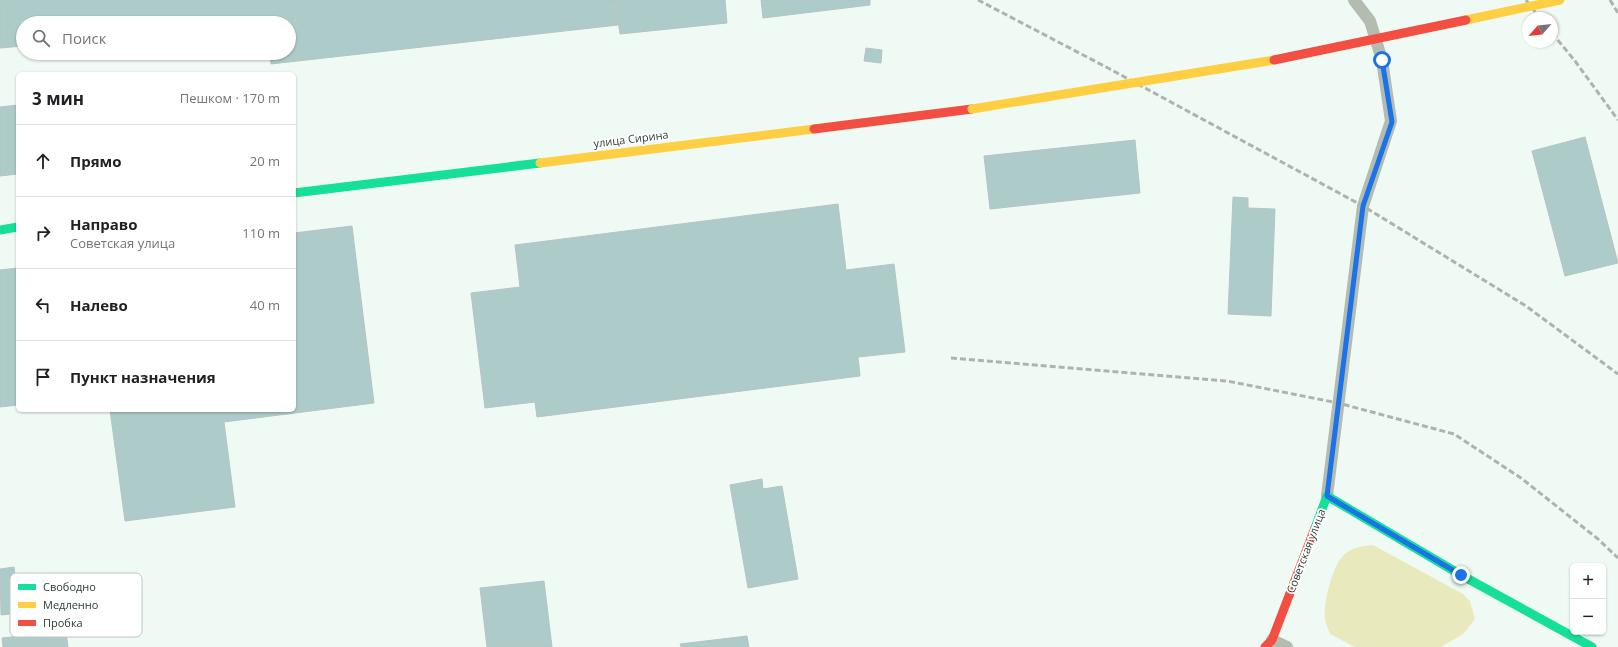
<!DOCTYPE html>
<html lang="ru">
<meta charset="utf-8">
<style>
:root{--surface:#fff;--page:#f6f6f6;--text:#202124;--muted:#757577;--line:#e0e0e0}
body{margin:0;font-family:"Open Sans",sans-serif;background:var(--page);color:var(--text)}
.controls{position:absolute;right:12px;bottom:12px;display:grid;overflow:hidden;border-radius:6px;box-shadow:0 1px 3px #0004}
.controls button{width:36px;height:36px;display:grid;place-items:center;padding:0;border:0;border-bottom:1px solid var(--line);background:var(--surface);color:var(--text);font:20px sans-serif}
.compass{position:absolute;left:1522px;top:12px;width:36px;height:36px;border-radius:50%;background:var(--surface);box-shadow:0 1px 3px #0004;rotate:243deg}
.stop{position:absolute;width:12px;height:12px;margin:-9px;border:3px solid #1a73e8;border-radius:50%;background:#fff}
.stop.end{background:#1a73e8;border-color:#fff;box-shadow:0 1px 4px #0008}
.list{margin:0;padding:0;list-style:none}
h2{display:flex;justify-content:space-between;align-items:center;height:52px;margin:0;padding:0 16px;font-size:17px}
h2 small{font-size:13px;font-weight:400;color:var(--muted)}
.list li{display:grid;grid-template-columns:26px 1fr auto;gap:12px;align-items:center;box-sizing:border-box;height:72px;padding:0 16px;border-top:1px solid var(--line)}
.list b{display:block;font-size:15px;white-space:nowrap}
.list p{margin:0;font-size:13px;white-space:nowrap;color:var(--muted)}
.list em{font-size:13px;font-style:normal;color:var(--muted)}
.icon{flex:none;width:22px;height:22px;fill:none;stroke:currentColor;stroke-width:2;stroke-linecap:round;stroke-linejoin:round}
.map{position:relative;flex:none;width:1618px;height:647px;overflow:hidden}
.search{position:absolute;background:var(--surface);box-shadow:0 1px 3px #0004;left:16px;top:16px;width:280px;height:44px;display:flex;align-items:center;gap:10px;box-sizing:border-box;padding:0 14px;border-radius:22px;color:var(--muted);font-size:15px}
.panel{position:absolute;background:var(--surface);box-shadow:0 1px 3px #0004;left:16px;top:72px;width:280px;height:340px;border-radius:6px}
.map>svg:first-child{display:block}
.green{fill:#e8eabe}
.building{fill:#adcbc9;stroke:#b7c4c2}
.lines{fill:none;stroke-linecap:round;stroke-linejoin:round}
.lane{stroke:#b4bcb1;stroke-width:12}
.fast{stroke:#16e098;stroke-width:9}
.slow{stroke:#ffcf43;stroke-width:9}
.jam{stroke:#f24e42;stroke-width:9}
.rail{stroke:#adb4ae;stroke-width:3;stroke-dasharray:6 3;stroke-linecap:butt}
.slow-bridge{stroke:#ffcf43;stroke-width:9}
.jam-bridge{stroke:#f24e42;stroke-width:9}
.route{stroke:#1a73e8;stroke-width:5}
.labels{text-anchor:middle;stroke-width:3.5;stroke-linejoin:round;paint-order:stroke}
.street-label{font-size:11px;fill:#2c3c35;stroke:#fff}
.key{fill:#fff;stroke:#c0c4c2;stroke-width:1}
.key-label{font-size:11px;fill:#2c3c35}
</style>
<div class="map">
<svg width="1618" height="647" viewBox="0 0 1618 647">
<rect width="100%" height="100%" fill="#f0faf5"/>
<path class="green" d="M1373 545 1463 594 1470 601 1475 619 1463 634 1441 647H1355L1330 634C1328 629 1326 624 1325 619 1323 604 1332 568 1342 557 1349 548 1362 546 1373 545Z"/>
<path class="building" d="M0 0H615L618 25 271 64 270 53H289V23H266V19L227 23H23V46L0 48Z
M615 0H725L727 23 620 34Z
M761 0H870V5L763 18Z
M866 48 882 50 881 63 864 61Z
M18 105V174L0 176V107Z
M1585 137 1618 263 1565 276 1532 151Z
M1135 140 1140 193 990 209 984 156Z
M1233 197 1248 198V208L1275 209 1271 316 1228 314Z
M838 204 846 270 894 264 905 352 858 357 860 376 537 417 535 402 485 408 471 293 520 287 515 245Z
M352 226 374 403 224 422 235 507 125 521 110 410H294V233Z
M18 268V405L0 407V270Z
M762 479 763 489 782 486 798 579 748 588 730 485Z
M14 567 20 613 1 615 0 569Z
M544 581 552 647H487L480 588Z
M66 631 68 647H3L2 638Z
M747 636 749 647H681L680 644Z"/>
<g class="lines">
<path class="lane" d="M1327 496 1363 206 1391 121 1382 60 1370 21 1354 0
M1272 640 1287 647"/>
<path class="fast" d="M294 193 540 163
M0 230 18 227
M1315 528 1327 496 1461 575 1592 647"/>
<path class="slow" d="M540 163 814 129"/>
<path class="jam" d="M814 129 972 109
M1265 647 1272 640 1315 528"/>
<path class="rail" d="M978 0 1108 68 1363 206 1526 306 1618 374
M1526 0 1540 18
M1610 0 1618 13
M1552 33 1575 61 1618 120
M951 358 1227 381 1338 403 1454 434 1521 478 1598 539 1618 558"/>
<path class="slow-bridge" d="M1466 20 1560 0
M972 109 1274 60"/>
<path class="jam-bridge" d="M1274 60 1466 20"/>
</g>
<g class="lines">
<path class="route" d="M1382 60 1392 122 1363 206 1327 496 1461 575"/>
</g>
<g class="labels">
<g class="street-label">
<text transform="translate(631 139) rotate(-7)" y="4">улица Сирина</text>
<text transform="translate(1306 551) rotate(-69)" y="4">Советская улица</text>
</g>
</g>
<rect x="10" y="573" width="132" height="64" rx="6" class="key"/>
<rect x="18" y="584" width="18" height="6" fill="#16e098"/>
<rect x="18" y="602" width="18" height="6" fill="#ffcf43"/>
<rect x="18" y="620" width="18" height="6" fill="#f24e42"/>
<g class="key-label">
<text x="43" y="591">Свободно</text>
<text x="43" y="609">Медленно</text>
<text x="43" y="627">Пробка</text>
</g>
</svg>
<div class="controls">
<button>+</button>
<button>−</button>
</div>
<svg class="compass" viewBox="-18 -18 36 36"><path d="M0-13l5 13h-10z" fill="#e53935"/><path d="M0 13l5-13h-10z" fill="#757577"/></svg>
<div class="stop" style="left:1382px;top:60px"></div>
<div class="stop end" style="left:1461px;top:575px"></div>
<div class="search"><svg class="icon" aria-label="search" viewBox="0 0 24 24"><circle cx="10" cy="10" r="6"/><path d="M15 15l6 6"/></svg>Поиск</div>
<section class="panel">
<h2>3 мин<small>Пешком · 170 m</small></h2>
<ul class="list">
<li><svg class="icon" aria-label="ahead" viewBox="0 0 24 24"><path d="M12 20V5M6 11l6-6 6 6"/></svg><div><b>Прямо</b></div><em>20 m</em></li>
<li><svg class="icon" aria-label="right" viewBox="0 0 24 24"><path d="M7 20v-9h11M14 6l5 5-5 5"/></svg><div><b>Направо</b><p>Советская улица</p></div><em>110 m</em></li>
<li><svg class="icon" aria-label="left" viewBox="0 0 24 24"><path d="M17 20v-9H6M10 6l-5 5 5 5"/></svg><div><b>Налево</b></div><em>40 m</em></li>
<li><svg class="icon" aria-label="arrive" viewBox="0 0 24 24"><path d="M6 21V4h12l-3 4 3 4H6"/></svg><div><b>Пункт назначения</b></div></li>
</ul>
</section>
</div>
